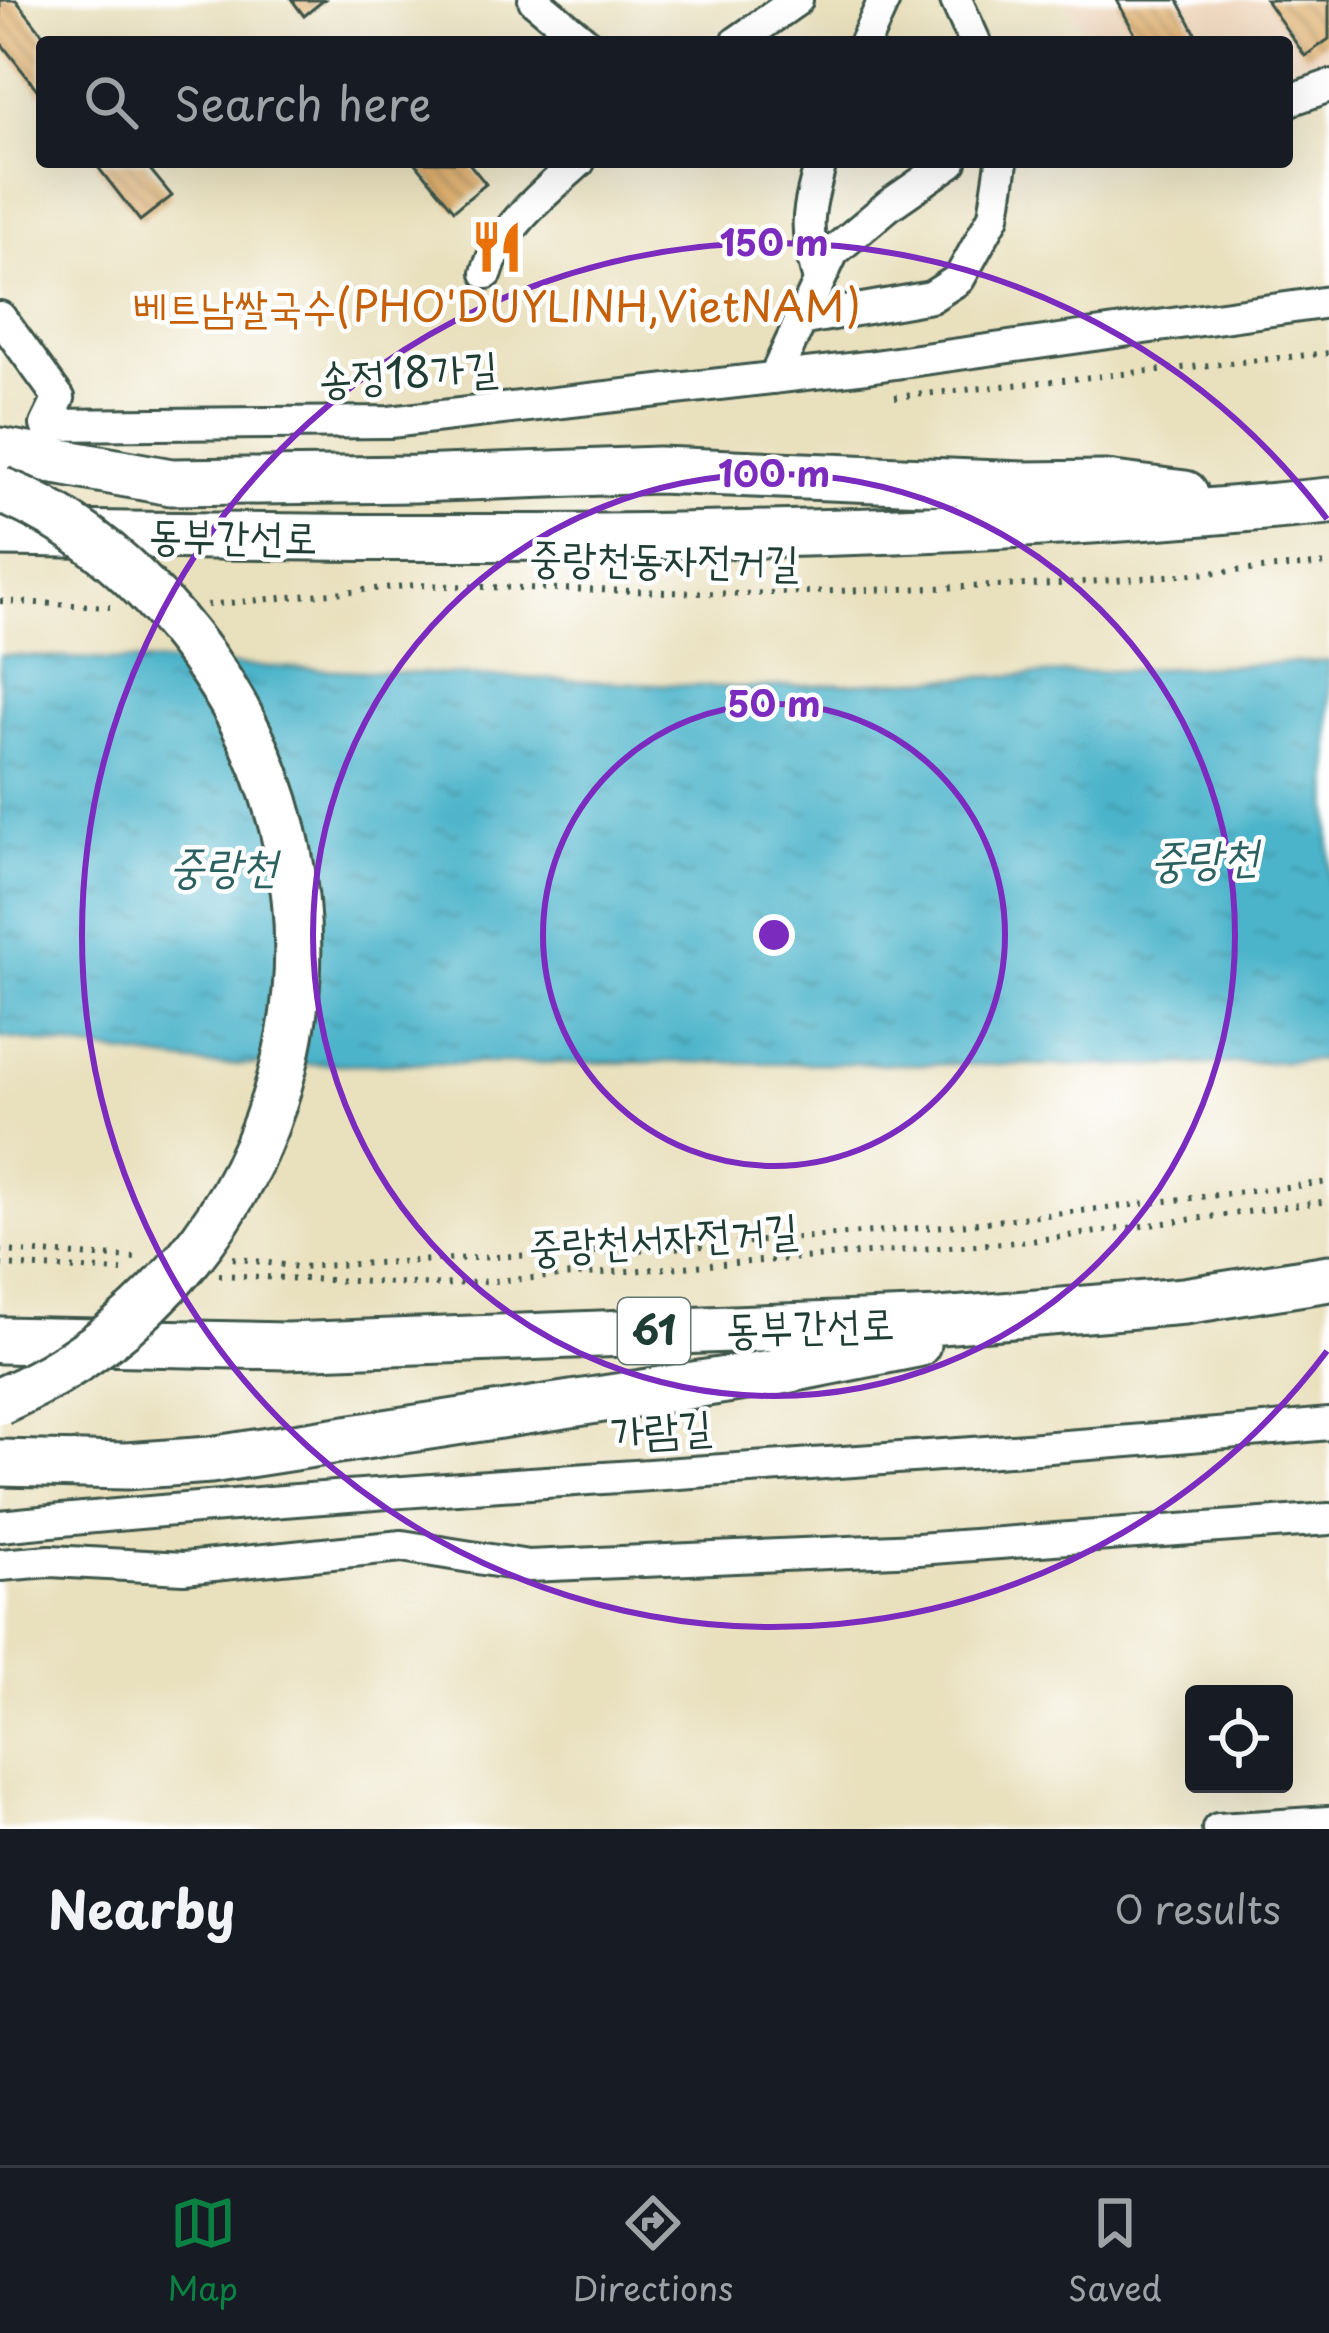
<!DOCTYPE html>
<meta charset="utf-8">
<style>
:root{--surface:#171b24;--page:#20242c;--text:#f1f3f6;--muted:#9ea1a6;--line:#363941;--accent:#0b8043}
body{margin:0;font-family:"Playpen Sans","Poor Story",sans-serif;background:var(--page);color:var(--text)}
.controls{position:absolute;right:36px;bottom:36px;display:grid;overflow:hidden;border-radius:12px;box-shadow:0 12px 48px #0002}
.controls button{width:108px;height:108px;display:grid;place-items:center;padding:0;border:0;border-bottom:3px solid var(--line);background:var(--surface);color:var(--text);font:60px sans-serif}
.list{margin:0;padding:0;list-style:none}
h2{display:flex;justify-content:space-between;align-items:center;height:156px;margin:0;padding:0 48px;font-size:51px}
h2 small{font-size:39px;font-weight:400;color:var(--muted)}
.icon{flex:none;width:66px;height:66px;fill:none;stroke:currentColor;stroke-width:2;stroke-linecap:round;stroke-linejoin:round}
.map{position:relative;flex:none;width:1329px;height:1829px;overflow:hidden}
.search{position:absolute;background:var(--surface);box-shadow:0 12px 48px #0002;left:36px;right:36px;top:36px;height:132px;display:flex;align-items:center;gap:30px;box-sizing:border-box;padding:0 42px;border-radius:12px;color:var(--muted);font-size:45px}
.sheet{height:336px;background:var(--surface)}
nav{display:flex;justify-content:space-around;align-items:center;box-sizing:border-box;height:168px;border-top:3px solid var(--line);background:var(--surface);font-size:33px;color:var(--muted)}
nav a{display:grid;justify-items:center;gap:6px}
nav .on{color:var(--accent)}
.map>svg:first-child{display:block}
.built{fill:#efd6bb}
.water{fill:url(#water-ripples);stroke:#36787f;stroke-width:3}
.building{fill:url(#building-back-hatch)}
.lines{fill:none;stroke-linecap:round;stroke-linejoin:round}
.minor-casing{stroke:#3d5549;stroke-width:36}
.highway-casing{stroke:#3d5549;stroke-width:51}
.path{stroke:#3d5549;stroke-width:6;stroke-dasharray:3 9;stroke-linecap:butt}
.minor{stroke:#fff;stroke-width:30}
.highway{stroke:#fff;stroke-width:45}
.highway-bridge-casing{stroke:#3d5549;stroke-width:51;stroke-linecap:butt}
.highway-bridge{stroke:#fff;stroke-width:45}
.ring{fill:none;stroke:#7b2cbf;stroke-width:6}
.labels{text-anchor:middle;stroke-width:9;stroke-linejoin:round;paint-order:stroke}
.shield{fill:#fff;stroke:#627771;stroke-width:3}
.shield-label{font-size:39px;font-weight:bold;fill:#1f3d34}
.food-label{font-size:42px;fill:#c56008;stroke:#fff}
.street-label{font-size:42px;fill:#1f3d34;stroke:#fff}
.water-label{font-size:45px;font-style:italic;fill:#2c6161;stroke:#fff}
.centre{fill:#7b2cbf;stroke:#fff;stroke-width:6}
.ring-label{font-size:36px;text-anchor:middle;font-weight:bold;fill:#7b2cbf;stroke:#fff;stroke-width:9;stroke-linejoin:round;paint-order:stroke}
</style>
<div class="map">
<svg width="1329" height="1829" viewBox="0 0 1329 1829">
<defs>
<pattern id="water-ripples" width="26" height="14" patternUnits="userSpaceOnUse" patternTransform="scale(3)"><rect width="26" height="14" fill="#4cb4ca"/><path d="M2 4q2-2 4 0t4 0M15 11q2-2 4 0t4 0" fill="none" stroke="#3f94a5"/></pattern>
<pattern id="building-back-hatch" width="6" height="6" patternUnits="userSpaceOnUse" patternTransform="scale(3)"><rect width="6" height="6" fill="#deab65"/><path d="M-1 5l2 2M0 0l6 6M5-1l2 2" fill="none" stroke="#b38c54"/></pattern>
</defs>
<rect width="100%" height="100%" fill="#fff"/>
<filter id="ink" filterUnits="userSpaceOnUse"><feTurbulence type="fractalNoise" baseFrequency=".00833" numOctaves="2"/><feDisplacementMap in="SourceGraphic" scale="24" xChannelSelector="R" yChannelSelector="G"/><feConvolveMatrix kernelMatrix="1 2 1 2 8 2 1 2 1" color-interpolation-filters="sRGB"/></filter>
<filter id="wash" filterUnits="userSpaceOnUse"><feTurbulence type="fractalNoise" baseFrequency=".004" numOctaves="4" result="noise"/><feDisplacementMap in="SourceGraphic" scale="48" xChannelSelector="R" yChannelSelector="G"/><feGaussianBlur stdDeviation="2.7" result="paint"/><feColorMatrix in="noise" values="0 0 0 0 0 0 0 0 0 0 0 0 0 0 0 0 0 1.4 0 .05"/><feComposite in="paint" operator="in"/></filter>
<g filter="url(#wash)">
<rect width="100%" height="100%" fill="#e9e0bd"/>
<path class="built" d="M1066 0H1329V73L1287 86V42H1091Z"/>
<path class="water" d="M0 655 746 688 1329 661V1060L1149 1066 679 1062 208 1065 0 1037Z"/>
<g id="blocks">
<path class="building" d="M0 0H16L49 42H42V96L0 42Z
M292 0H324L304 16Z
M1117 0H1178L1200 42H1139Z
M1266 0H1329V39L1305 56Z
M94 162H144L172 196 140 221Z
M415 162H468L486 184 454 210Z"/>
</g>
</g>
<g filter="url(#ink)">
<use href="#blocks" fill-opacity="0" stroke="#3d5549" stroke-width="3"/>
<g class="lines">
<g class="minor-casing">
<path id="minor" d="M534 0 585 42
M956 0 975 42
M737 42 797 0
M865 42 884 0
M1287 101 1329 86
M487 273C498 231 547 190 579 162
M819 280C803 226 807 215 821 162
M0 317 59 398 46 425 390 422 867 367 1329 302
M799 320 931 297 959 279 994 216 1002 162
M774 378 833 252 889 205 951 162
M0 1526C442 1482 886 1465 1329 1424
M0 1565 50 1561 184 1568 402 1546 528 1566 918 1549 1329 1519
M1218 1829 1329 1822"/>
</g>
<g class="highway-casing">
<path id="highway" d="M0 451 171 482 414 479 658 470 1023 485 1106 484 1185 494
M0 533C443 540 887 545 1329 501
M0 1340 287 1346 940 1321 1184 1301 1329 1278
M0 1463 126 1466 210 1460 771 1373 917 1344"/>
</g>
<path class="path" d="M895 397 1329 353
M0 601 110 607
M207 605 416 585 739 594 1059 584 1329 564
M0 1251 136 1258
M233 1258 298 1267 690 1247 969 1224 1329 1182
M0 1265 122 1271
M219 1275 440 1285 1030 1241 1329 1201"/>
<use href="#minor" class="minor"/>
<use href="#highway" class="highway"/>
<g class="highway-bridge-casing">
<path id="highway-bridge" d="M0 490C77 519 140 576 190 640 391 897 301 1270 0 1401"/>
</g>
<use href="#highway-bridge" class="highway-bridge"/>
</g>
</g>
<g class="ring">
<circle cx="774" cy="935" r="231"/>
<circle cx="774" cy="935" r="461"/>
<path d="M1327 1351A692 692 0 1 1 1327 519"/>
</g>
<defs>
<g id="restaurant-bare" transform="scale(4.14)"><path d="M-5-6h1v4h1v-4h1v4h1v-4h1v5L-1.5 .5V6h-2V.5L-5-1ZM5-6V6H3V1.5H1.5Q1.5-4 5-6Z" fill="#e8710a" stroke="#fff" stroke-width="2.5" paint-order="stroke"/></g>
</defs>
<g fill-rule="evenodd">
<use href="#restaurant-bare" x="497" y="247"/>
</g>
<g class="labels">
<rect class="shield" x="618" y="1298" width="72" height="66" rx="9"/>
<g class="shield-label">
<text x="654" y="1345">61</text>
</g>
<g class="food-label">
<text x="497" y="322">베트남쌀국수(PHO'DUYLINH,VietNAM)</text>
</g>
<g class="street-label">
<text transform="translate(408 373) rotate(-4)" y="15">송정18가길</text>
<text transform="translate(233 536) rotate(1)" y="15">동부간선로</text>
<text transform="translate(664 559) rotate(1)" y="15">중랑천동자전거길</text>
<text transform="translate(663 1238) rotate(-4)" y="15">중랑천서자전거길</text>
<text transform="translate(810 1326) rotate(-2)" y="15">동부간선로</text>
<text transform="translate(661 1429) rotate(-4)" y="15">가람길</text>
</g>
<g class="water-label">
<text transform="translate(1204 858) rotate(-3)" y="16">중랑천</text>
<text x="223" y="882">중랑천</text>
</g>
</g>
<circle cx="774" cy="935" r="18" class="centre"/>
<g class="ring-label">
<text x="774" y="256">150 m</text>
<text x="774" y="487">100 m</text>
<text x="774" y="717">50 m</text>
</g>
</svg>
<div class="controls">
<button><svg class="icon" aria-label="locate" viewBox="0 0 24 24"><circle cx="12" cy="12" r="6"/><path d="M12 2v4M12 18v4M2 12h4M18 12h4"/></svg></button>
</div>
<div class="search"><svg class="icon" aria-label="search" viewBox="0 0 24 24"><circle cx="10" cy="10" r="6"/><path d="M15 15l6 6"/></svg>Search here</div>
</div>
<section class="sheet">
<h2>Nearby<small>0 results</small></h2>
<ul class="list">
</ul>
</section>
<nav>
<a class="on"><svg class="icon" aria-label="map" viewBox="0 0 24 24"><path d="M3 6l6-2 6 2 6-2v14l-6 2-6-2-6 2zM9 4v14M15 6v14"/></svg>Map</a>
<a><svg class="icon" aria-label="directions" viewBox="0 0 24 24"><path d="M12 3l9 9-9 9-9-9zM9 14v-3h6M13 9l2 2-2 2"/></svg>Directions</a>
<a><svg class="icon" aria-label="saved" viewBox="0 0 24 24"><path d="M7 4h10v16l-5-4-5 4z"/></svg>Saved</a>
</nav>
